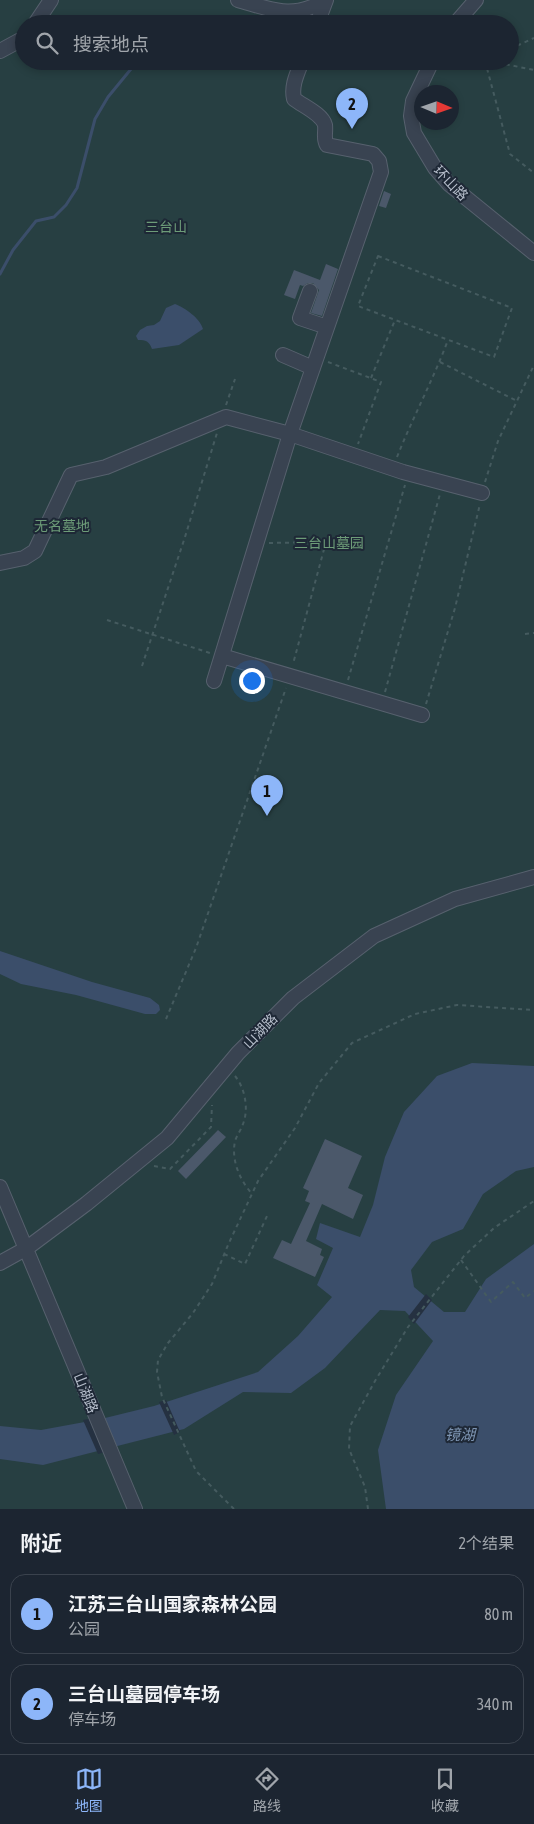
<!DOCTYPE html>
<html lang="zh">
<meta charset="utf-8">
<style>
:root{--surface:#1c2531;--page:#252d39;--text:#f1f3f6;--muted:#a0a5ab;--line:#3a424d;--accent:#8db6f9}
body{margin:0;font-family:"Asap Condensed","Noto Sans SC",sans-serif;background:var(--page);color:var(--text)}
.compass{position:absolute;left:414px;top:85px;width:45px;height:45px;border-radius:50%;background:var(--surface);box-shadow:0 2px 8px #0003;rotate:92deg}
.you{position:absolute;left:251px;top:680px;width:18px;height:18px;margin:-12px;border:4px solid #fff;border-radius:50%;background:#1a73e8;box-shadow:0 0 0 8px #1a73e833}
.badge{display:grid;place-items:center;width:32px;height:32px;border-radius:50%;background:var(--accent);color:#111;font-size:16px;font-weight:700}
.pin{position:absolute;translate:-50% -41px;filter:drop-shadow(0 1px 2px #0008)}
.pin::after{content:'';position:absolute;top:26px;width:18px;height:15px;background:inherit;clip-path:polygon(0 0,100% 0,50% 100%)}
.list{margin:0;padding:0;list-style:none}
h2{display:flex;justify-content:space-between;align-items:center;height:65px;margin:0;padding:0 20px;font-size:21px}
h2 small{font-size:16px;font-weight:400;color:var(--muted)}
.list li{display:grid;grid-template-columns:32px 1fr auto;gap:15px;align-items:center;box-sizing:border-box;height:80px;margin:0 10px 10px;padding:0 10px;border:1px solid var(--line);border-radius:15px}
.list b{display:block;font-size:19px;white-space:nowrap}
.list p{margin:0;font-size:16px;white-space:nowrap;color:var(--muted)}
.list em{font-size:16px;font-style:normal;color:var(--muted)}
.icon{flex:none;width:28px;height:28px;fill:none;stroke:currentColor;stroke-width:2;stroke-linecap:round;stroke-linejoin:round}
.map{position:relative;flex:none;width:534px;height:1509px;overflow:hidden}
.search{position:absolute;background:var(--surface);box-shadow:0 2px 8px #0003;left:15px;right:15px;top:15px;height:55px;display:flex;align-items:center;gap:12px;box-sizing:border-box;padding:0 18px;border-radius:28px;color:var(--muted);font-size:19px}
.sheet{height:245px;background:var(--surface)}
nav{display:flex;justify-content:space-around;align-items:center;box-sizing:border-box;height:70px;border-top:1px solid var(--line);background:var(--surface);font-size:14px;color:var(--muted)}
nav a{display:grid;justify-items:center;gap:2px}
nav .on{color:var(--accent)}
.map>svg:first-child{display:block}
.green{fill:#273f42;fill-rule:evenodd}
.water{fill:#3b4e6a}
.pier{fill:#253141}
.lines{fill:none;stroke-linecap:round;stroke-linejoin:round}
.stream{stroke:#3b4e6a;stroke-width:3}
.building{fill:#4b586a}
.minor-casing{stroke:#57616e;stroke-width:16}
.path{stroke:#455b5f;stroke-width:2;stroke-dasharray:4 4;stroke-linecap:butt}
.minor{stroke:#394351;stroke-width:14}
.labels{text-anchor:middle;stroke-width:4;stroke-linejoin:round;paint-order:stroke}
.street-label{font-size:14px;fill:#b6becb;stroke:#1e2836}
.park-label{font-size:14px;fill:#6d9c78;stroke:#1e2836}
.water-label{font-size:15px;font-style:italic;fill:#7d94b2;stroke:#1e2836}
</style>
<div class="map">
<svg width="534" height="1509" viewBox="0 0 534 1509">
<rect width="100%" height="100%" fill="#253141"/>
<path class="green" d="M0 0H534V1509H0ZM24 24H510V61H24ZM422 92H452V122H422Z"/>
<path class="water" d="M175 304C185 308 200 318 203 329L179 345 152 349C149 341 146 340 138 340L136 336 140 330 147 326 154 325 160 321 166 308Z
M0 951 92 982 150 998 159 1005 160 1010 156 1014H145L76 995 21 984 0 974Z
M472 1063 534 1066V1167L516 1171 483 1194 463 1229 432 1242 411 1270 414 1287 444 1312H465L486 1279 534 1244V1509H386L378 1450 396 1395 433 1341 405 1311 380 1310 325 1368 291 1393 243 1392 184 1429 43 1465 0 1459V1426L41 1430 101 1419 154 1406 258 1372 298 1336 332 1297 317 1285 333 1248 316 1239 320 1223 360 1237 373 1205 385 1157 404 1112 437 1076Z"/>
<path class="pier" d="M426 1294 432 1300 414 1324 408 1317Z
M166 1400 180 1432 174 1435 159 1402Z
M104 1416 118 1449 98 1454 83 1420Z"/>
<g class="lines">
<path class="stream" d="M0 274 13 250 36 221 54 217 66 205 77 188 95 119 108 97 131 69"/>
</g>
<path class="building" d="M384 191 391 194 386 208 379 206Z
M326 264 338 269 322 316 311 313 319 290 313 283H308L303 286 300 285 295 299 284 295 294 270 320 280Z
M218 1130 226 1137 186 1179 178 1171Z
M325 1139 362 1156 348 1188 363 1195 353 1219 322 1204 306 1241 322 1249 320 1255 324 1257 315 1277 273 1258 282 1240 291 1244 310 1203 305 1201 309 1191 303 1188Z"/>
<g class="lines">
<g class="minor-casing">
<path id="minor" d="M238 0C273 10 292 20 326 0
M35 24 51 0
M317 24 326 0
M455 24 476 0
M0 51 24 38
M432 61 413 101 411 116 414 133 435 168 449 184 534 253
M310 291 300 318 327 327
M283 355 313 368
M0 563 24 558 35 551 71 475 106 467 226 417 290 434 403 472 482 493
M222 656 422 715
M214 681 290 434 381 172 379 161 373 154 327 145C323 139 326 132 325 125 322 114 303 106 294 99 291 86 297 74 302 61
M0 1187 135 1509
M0 1263 27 1248 86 1204 167 1138 238 1053 293 998 374 936 455 899 534 877"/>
</g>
<path class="path" d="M510 49 534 38
M485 61 510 154 534 173
M490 61 534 70
M378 256 512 308 494 357 358 306Z
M328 362 381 382 358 444
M440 362 517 401
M371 378 395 320
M226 405 235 379
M397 457C413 417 433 380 448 340
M485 482 498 441 534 365
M269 543 326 542 293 664
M107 620 210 653
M525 634 534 633
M142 666 185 537 217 433
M348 680 405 485
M385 692 440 494
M426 704 455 608 480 504
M166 1019 196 948 286 688
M235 1076C245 1088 249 1109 243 1124 241 1130 237 1135 235 1141 231 1161 240 1180 252 1194
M154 1166 170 1169 211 1127 212 1105
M224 1254 245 1264 267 1216
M461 1260 491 1302 513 1282 525 1298 534 1291
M234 1509 196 1471 162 1397 157 1372 158 1360 168 1343 193 1313 212 1284 228 1245 258 1181 295 1128 319 1083 352 1043 415 1014 457 1005 534 1010
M368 1509 365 1487 349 1449 350 1426 375 1381 408 1327 464 1256 494 1228 534 1201"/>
<use href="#minor" class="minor"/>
</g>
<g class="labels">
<g class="street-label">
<text transform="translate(451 183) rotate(46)" y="5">环山路</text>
<text transform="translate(260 1031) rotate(-46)" y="5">山湖路</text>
<text transform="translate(86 1393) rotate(68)" y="5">山湖路</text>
</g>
<g class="park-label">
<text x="166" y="232">三台山</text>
<text x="62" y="531">无名墓地</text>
<text x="329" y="548">三台山墓园</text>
</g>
<g class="water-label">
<text x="460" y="1440">镜湖</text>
</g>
</g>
</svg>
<svg class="compass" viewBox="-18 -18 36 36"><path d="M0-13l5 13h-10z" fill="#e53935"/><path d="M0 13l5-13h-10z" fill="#a0a5ab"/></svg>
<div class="you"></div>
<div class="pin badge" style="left:267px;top:816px">1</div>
<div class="pin badge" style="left:352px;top:129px">2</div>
<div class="search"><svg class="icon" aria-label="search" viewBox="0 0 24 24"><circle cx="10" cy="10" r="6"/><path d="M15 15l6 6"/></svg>搜索地点</div>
</div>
<section class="sheet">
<h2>附近<small>2个结果</small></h2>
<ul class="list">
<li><span class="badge">1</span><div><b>江苏三台山国家森林公园</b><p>公园</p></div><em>80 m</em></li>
<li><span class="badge">2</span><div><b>三台山墓园停车场</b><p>停车场</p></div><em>340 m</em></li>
</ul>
</section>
<nav>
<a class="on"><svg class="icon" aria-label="map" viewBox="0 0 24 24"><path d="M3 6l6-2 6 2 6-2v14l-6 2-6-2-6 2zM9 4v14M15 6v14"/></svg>地图</a>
<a><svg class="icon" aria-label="directions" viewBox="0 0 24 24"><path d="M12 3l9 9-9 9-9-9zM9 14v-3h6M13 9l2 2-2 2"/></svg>路线</a>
<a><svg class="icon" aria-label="saved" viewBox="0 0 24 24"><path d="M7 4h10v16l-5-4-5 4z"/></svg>收藏</a>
</nav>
